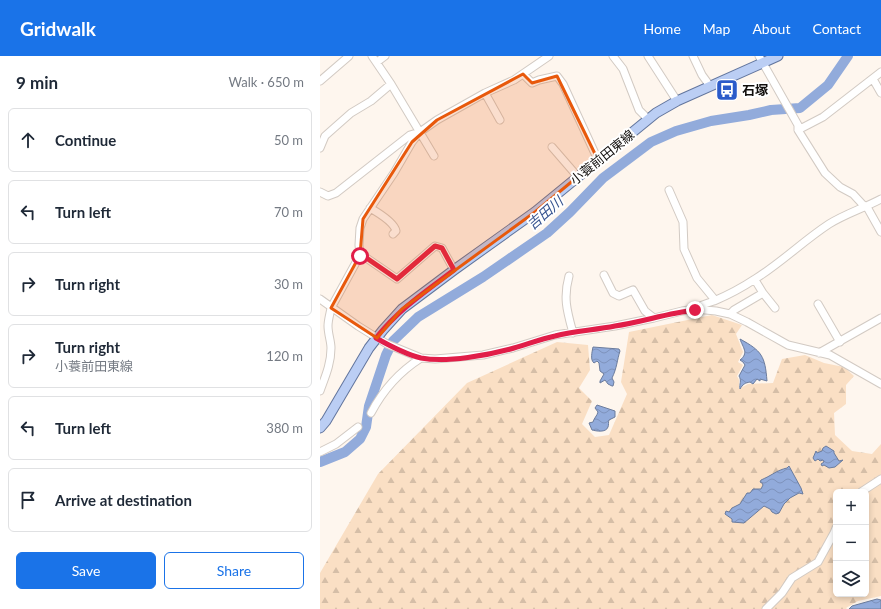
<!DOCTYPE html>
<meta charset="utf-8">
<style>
:root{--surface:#fff;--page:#f6f6f7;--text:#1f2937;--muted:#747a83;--line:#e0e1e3;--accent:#1a73e8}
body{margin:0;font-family:Lato,"Noto Sans JP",sans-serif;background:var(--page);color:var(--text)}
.controls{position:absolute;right:12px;bottom:12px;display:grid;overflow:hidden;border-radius:6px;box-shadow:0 2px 6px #0003}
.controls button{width:36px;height:36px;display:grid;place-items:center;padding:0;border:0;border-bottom:1px solid var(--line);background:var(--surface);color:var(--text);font:20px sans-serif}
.stop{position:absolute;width:12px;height:12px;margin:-9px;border:3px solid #e11d48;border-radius:50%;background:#fff}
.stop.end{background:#e11d48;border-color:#fff;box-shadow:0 1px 4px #0008}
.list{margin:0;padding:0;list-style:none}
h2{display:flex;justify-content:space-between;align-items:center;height:52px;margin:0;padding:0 16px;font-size:17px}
h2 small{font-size:13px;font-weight:400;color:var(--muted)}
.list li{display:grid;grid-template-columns:26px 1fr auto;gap:12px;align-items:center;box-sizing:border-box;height:64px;margin:0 8px 8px;padding:0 8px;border:1px solid var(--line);border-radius:6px}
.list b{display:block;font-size:15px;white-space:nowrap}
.list p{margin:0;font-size:13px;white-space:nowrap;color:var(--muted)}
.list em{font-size:13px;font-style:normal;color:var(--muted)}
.actions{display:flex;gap:8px;padding:12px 16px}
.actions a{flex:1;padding:9px 0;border:1px solid var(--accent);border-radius:6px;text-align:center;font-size:14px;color:var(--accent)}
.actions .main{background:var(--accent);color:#fff}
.icon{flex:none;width:22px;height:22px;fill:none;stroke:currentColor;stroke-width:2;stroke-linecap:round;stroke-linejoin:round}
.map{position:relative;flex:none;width:561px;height:553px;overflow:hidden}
header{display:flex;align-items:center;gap:24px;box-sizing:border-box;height:56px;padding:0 20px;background:var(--accent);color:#fff}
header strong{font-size:19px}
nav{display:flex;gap:22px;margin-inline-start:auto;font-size:14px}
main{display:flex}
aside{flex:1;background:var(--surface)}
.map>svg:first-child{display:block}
.forest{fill:url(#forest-firs);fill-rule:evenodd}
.water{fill:url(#water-waves);stroke:#6b7c9d}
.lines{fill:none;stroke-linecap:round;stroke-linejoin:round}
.river{stroke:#92abdb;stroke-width:10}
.minor-casing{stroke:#d2cac3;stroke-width:9}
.major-casing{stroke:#62759d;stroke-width:11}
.minor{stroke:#fff;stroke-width:7}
.major{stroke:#bbcef4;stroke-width:9}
.route{stroke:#e11d48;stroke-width:5}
.marked{fill:#e8590c;fill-opacity:0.2;stroke:#e8590c;stroke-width:3;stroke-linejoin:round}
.labels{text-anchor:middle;stroke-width:4;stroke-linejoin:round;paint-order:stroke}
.poi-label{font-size:13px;font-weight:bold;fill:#100d0b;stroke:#fff;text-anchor:start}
.street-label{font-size:13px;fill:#100d0b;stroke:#fff}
.water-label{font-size:14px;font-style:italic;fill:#35528e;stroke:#fff}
</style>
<header>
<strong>Gridwalk</strong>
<nav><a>Home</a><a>Map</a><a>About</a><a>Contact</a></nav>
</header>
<main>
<aside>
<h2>9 min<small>Walk · 650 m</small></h2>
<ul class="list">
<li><svg class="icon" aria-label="ahead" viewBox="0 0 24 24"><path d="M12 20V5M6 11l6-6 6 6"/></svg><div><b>Continue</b></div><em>50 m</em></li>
<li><svg class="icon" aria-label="left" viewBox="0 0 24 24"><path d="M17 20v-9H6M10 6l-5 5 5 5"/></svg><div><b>Turn left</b></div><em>70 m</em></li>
<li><svg class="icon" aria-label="right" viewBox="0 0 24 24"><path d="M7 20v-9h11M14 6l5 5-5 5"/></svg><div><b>Turn right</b></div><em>30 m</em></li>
<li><svg class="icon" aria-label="right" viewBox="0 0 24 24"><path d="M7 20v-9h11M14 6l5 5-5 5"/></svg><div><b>Turn right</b><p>小蓑前田東線</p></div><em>120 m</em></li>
<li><svg class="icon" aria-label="left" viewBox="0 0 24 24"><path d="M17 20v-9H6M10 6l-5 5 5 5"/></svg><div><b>Turn left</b></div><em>380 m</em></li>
<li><svg class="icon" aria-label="arrive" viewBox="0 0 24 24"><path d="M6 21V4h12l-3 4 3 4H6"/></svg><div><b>Arrive at destination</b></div></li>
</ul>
<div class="actions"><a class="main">Save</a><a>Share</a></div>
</aside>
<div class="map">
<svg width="561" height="553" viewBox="0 0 561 553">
<defs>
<pattern id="forest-firs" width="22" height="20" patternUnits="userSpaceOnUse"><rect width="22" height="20" fill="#fadfc4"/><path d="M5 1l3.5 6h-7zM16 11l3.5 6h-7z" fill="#d5bea7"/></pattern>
<pattern id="water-waves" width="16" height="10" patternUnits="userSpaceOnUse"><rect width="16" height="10" fill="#92abdb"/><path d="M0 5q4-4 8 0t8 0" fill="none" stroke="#7d92bb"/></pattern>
</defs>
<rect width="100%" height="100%" fill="#fef6ee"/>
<path class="forest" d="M392 259 422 269 416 278 423 296 418 306 423 309 417 320 419 324V333L428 328 453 327 462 303 485 299 504 307 524 311 534 320 526 329V348L514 357 515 379 532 395 552 398 561 388V540L538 545 526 552 527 553H0V517L58 418 147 327 237 286 268 289 270 314 259 332 272 345 262 368 275 381 289 379 307 338 301 326 309 276ZM516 436H546V538H516Z"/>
<path class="water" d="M420 283C442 295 445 300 447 325L440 323V325L437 323 433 328 430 326C425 327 423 328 420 333 419 328 422 325 419 320L425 309 423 306 420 304C429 297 423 292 420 283Z
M273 291 299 293 300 295C297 304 297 312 292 322L294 326 293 330H292L288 328 285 324 280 327V325L284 318 280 315 279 307 277 305 274 307C270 304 272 296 273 291Z
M277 349 295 355V361L289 364C288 366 289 369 288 371 286 377 276 375 272 374L269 367 273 366C274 362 277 360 278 356L275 352Z
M506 390 514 395V397L519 405 523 404 515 411 509 412 504 409 502 410 501 408 504 406 503 404 500 405 498 403 495 405 493 402 496 395 497 397 502 395 503 392Z
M469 410 481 432 483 438 479 437 470 442 464 448 459 457 456 458 452 456 450 453 444 450 424 467 412 466V463L405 458 406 455 409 456 412 452 420 448 427 437H430L433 433H441L443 429 442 427 440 426 441 424C451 420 457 414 467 412Z
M557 543 561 544V553H529L532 550Z"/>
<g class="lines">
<path class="river" d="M0 406 25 396 40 383 46 371 49 350 66 299 73 285 98 261 163 221 227 177 250 156 283 122 331 86 356 75 391 65 429 59 451 54 480 52 508 29 528 0"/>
<g class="minor-casing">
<path id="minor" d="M52 0 71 28 114 100
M293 0 303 13 319 54 328 63
M328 0 357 45
M373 0 382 19 390 30
M439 0 478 69V74L505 117 520 131 533 138 545 151
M57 6 65 0
M203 18 212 27 219 24 237 20 243 28 278 104
M553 23 561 37
M0 25 29 0
M165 37 180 64
M478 74 503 61 561 16
M232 91 258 121
M0 92 5 80 14 72 31 57 51 45 71 28
M349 134 363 166 364 193 377 222 395 244
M0 136 8 140 16 137 90 79 100 76
M547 151 561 176
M50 152C57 156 74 166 76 175L73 178
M40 199 45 201 77 223 115 190 122 192 134 214
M284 219 293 237 299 240 313 234 325 255 334 262
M249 220C243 242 247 255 253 277
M443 237 455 252
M0 243 38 270 67 288 101 302 115 303 163 299 193 292 235 279 295 270 334 262 362 255 375 253 396 255 410 258 427 266 468 289 510 299 561 328
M498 248 520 286
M375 253C381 249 387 247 394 245 408 239 423 231 435 223 461 207 483 185 509 168 525 158 544 152 561 143
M410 258 414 254 443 237 435 224
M499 297 561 262
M0 335C5 321 11 308 11 292 11 285 8 278 8 270 8 264 10 258 11 252L40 199 39 189 40 172 43 163 74 117 92 86 100 76 117 64 165 37 194 24 229 0
M51 357C63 334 79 316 101 302
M0 396 16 388 38 371
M541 436 561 423
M446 553 462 537 472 522 498 506 514 477 516 472"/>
</g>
<g class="major-casing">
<path id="major" d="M0 372 6 365 49 292 63 274 82 253 134 214 215 156 336 57 357 45 458 0"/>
</g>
<use href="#minor" class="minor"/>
<use href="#major" class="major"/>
</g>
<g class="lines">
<path class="route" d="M40 200 45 201 77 223 115 190 122 192 134 214C105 236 79 253 56 282 70 290 85 298 101 302 127 307 169 299 194 292 208 288 221 283 235 280 254 275 275 274 295 270 322 266 348 257 375 254"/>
</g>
<path class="marked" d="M203 18 212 27 237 20 278 104 215 156 82 253 57 282 11 252 40 199 43 163 92 86 117 64Z"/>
<defs>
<g id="bus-square" transform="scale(1.15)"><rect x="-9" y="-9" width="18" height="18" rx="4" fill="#2a5ac9" stroke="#fff"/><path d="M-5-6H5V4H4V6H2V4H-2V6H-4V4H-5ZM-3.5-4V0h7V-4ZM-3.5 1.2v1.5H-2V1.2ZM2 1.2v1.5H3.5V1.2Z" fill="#fff"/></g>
</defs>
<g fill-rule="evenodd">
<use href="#bus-square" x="407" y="34"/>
</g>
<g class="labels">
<g class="poi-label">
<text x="422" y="39">石塚</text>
</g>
<g class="street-label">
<text transform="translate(282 101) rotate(-39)" y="5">小蓑前田東線</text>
</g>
<g class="water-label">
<text transform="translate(225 157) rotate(-41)" y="5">吉田川</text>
</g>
</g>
</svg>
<div class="controls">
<button>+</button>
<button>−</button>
<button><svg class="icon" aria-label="layers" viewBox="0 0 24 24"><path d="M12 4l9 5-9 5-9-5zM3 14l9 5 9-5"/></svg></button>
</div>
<div class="stop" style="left:40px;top:200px"></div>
<div class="stop end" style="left:375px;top:254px"></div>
</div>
</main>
